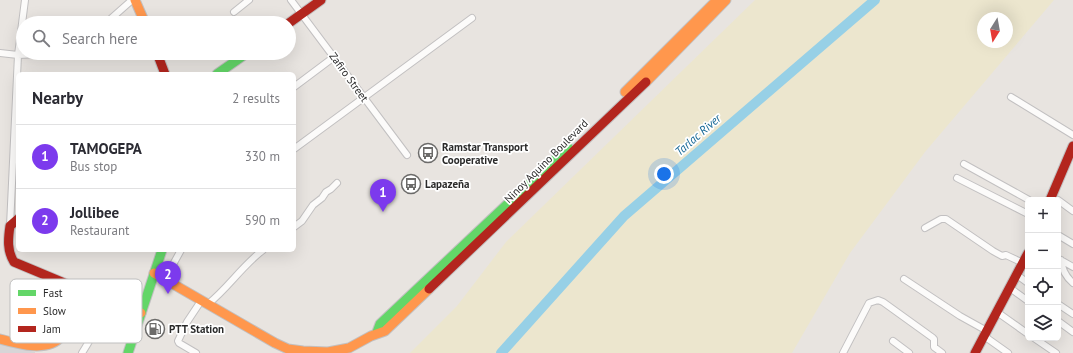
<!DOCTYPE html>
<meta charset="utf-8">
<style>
:root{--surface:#fff;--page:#f7f7f7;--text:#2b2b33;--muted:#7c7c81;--line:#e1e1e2;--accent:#7c3aed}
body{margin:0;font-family:"PT Sans",sans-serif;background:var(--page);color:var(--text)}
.controls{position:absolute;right:12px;bottom:12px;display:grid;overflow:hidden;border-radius:6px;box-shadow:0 4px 16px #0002}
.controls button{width:36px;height:36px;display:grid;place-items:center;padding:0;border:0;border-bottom:1px solid var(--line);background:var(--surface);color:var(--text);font:20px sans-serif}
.compass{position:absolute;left:977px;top:12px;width:36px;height:36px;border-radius:50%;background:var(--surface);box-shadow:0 4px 16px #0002;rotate:191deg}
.you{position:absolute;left:664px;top:174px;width:14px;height:14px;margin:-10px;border:3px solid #fff;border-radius:50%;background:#1a73e8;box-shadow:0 0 0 6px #1a73e833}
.badge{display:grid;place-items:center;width:26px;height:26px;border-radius:50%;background:var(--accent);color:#fff;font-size:13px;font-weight:700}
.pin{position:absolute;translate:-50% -33px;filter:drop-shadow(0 1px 2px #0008)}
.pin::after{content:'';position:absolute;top:21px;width:14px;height:12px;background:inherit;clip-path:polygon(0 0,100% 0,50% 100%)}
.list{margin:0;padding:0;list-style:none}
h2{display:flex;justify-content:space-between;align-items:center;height:52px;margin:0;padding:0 16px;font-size:17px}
h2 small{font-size:13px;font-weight:400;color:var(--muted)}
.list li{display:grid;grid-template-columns:26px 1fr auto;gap:12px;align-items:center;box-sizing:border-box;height:64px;padding:0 16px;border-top:1px solid var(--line)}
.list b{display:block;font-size:15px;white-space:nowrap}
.list p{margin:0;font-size:13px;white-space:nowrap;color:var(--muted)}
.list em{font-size:13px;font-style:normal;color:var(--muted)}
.icon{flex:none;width:22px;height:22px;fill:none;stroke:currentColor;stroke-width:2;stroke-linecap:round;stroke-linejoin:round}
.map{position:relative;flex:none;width:1073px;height:353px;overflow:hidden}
.search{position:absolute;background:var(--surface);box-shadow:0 4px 16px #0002;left:16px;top:16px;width:280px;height:44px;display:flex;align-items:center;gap:10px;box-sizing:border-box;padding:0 14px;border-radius:22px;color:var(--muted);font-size:15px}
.panel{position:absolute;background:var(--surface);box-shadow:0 4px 16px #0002;left:16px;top:72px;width:280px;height:180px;border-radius:6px}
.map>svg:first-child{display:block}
.industrial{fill:#d8d5d7}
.sand{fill:#ece6ce;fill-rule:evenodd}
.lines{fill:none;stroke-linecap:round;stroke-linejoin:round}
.river{stroke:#97d0e6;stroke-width:10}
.street-casing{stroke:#c2c0c1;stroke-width:8}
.fast-casing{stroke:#c2c0c1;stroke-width:11}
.slow-casing{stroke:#c2c0c1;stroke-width:11}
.jam-casing{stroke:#c2c0c1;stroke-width:11}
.street{stroke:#fcfbfa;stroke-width:6}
.fast{stroke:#63d668;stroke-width:9}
.slow{stroke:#ff974d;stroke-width:9}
.jam{stroke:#b3261e;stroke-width:9}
.labels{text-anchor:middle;stroke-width:3.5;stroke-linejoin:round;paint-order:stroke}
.street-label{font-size:11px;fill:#2a2a2a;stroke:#fff}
.poi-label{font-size:11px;font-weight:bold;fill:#2a2a2a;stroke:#fff;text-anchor:start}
.water-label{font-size:12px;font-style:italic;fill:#136694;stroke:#fff}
.key{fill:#fff;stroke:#bfbfbf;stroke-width:1}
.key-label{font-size:11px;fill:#2a2a2a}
</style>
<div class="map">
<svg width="1073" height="353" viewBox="0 0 1073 353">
<rect width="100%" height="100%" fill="#e8e4e0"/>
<path class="industrial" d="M0 344 35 352V353H0Z"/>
<path class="sand" d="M755 0H1054L925 152 850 253 792 353H410L457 306 506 242ZM983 18H1007V42H983Z"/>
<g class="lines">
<path class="river" d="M501 353 624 216 875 0"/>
<g class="street-casing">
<path id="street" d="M291 0 407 155
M234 12 249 0
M106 23 132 0
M0 53 18 55 63 53
M294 87 334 57
M1011 97 1073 135
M294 149 472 18
M964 164 1029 200
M957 178 1028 214
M1058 200 1073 211
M10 226 18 55 25 0
M294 227 302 221 313 205 322 198 326 192 331 189 337 183
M925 228 941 219H946L993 251 1002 256 1006 255 1023 263
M1058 235 1073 244
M1059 259 1073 267
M1061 260C1062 270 1066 277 1073 283
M1017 275 1028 283
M165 279 181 250
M904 279 960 316 987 331
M1010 288 1028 301
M208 304C228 288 242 266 263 250
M1058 304 1073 314
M997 312 1028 334
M70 318 92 328C94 336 86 346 82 353
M1058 321 1073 332
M984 336 1008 353
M1034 338 1056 353
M893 341 909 353
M196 353 179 343 178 341 187 322 201 301
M843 353 869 303 878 300 883 302 933 338 934 339V347L942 353"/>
</g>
<g class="fast-casing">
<path id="fast" d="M217 74 247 53
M377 332 380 324 568 147
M128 353 162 250"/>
</g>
<g class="slow-casing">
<path id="slow" d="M135 0 145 23
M646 82 726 0
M625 92 717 0
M154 273 275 343 288 349 303 351 328 352 349 348 371 336 385 331 429 289
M0 339C18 344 48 353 62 336 72 324 75 304 81 290L141 313"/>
</g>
<g class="jam-casing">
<path id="jam" d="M289 23 321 0
M157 53 165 74
M1050 200 1073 146
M18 219 10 226C8 239 7 251 14 262L81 290
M429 289 646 82
M975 353 1028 253"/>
</g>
<use href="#street" class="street"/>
<use href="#fast" class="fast"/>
<use href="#slow" class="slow"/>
<use href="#jam" class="jam"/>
</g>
<defs>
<g id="bus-ring" transform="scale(1)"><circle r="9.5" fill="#fff" stroke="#6c6b6a" stroke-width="1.5"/><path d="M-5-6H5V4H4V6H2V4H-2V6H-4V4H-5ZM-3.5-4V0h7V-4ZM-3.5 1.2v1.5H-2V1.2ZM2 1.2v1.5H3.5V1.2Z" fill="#6c6b6a"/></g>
<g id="fuel-ring" transform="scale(1)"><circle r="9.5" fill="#fff" stroke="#6c6b6a" stroke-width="1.5"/><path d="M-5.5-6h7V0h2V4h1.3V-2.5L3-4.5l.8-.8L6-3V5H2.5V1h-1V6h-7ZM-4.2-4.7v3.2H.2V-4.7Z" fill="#6c6b6a"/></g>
</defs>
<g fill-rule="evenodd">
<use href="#bus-ring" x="428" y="153"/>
<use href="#bus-ring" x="411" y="184"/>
<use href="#fuel-ring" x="155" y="329"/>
</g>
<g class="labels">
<g class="street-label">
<text transform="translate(349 77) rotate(54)" y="4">Zafiro Street</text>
<text transform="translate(546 161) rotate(-45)" y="4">Ninoy Aquino Boulevard</text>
</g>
<g class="poi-label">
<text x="442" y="151">Ramstar Transport<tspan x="442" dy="13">Cooperative</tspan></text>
<text x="425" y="188">Lapazeña</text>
<text x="169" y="333">PTT Station</text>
</g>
<g class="water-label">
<text transform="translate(698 135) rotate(-41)" y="4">Tarlac River</text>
</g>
</g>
<rect x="10" y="279" width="132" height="64" rx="6" class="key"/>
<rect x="18" y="290" width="18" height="6" fill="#63d668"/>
<rect x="18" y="308" width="18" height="6" fill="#ff974d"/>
<rect x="18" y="326" width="18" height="6" fill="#b3261e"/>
<g class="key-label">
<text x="43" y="297">Fast</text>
<text x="43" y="315">Slow</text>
<text x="43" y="333">Jam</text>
</g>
</svg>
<div class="controls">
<button>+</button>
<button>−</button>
<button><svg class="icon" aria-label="locate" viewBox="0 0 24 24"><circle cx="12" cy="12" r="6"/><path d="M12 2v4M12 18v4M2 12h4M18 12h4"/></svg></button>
<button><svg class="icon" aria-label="layers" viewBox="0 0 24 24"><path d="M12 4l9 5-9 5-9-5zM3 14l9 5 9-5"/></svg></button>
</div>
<svg class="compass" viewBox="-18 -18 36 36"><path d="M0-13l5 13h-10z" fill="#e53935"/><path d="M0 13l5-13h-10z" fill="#7c7c81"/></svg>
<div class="you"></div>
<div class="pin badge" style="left:383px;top:212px">1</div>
<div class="pin badge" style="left:168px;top:294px">2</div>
<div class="search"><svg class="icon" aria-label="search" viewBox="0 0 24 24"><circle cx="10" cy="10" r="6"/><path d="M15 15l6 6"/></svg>Search here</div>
<section class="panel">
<h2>Nearby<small>2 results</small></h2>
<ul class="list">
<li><span class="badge">1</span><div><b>TAMOGEPA</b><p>Bus stop</p></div><em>330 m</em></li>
<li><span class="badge">2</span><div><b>Jollibee</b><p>Restaurant</p></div><em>590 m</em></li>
</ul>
</section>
</div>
